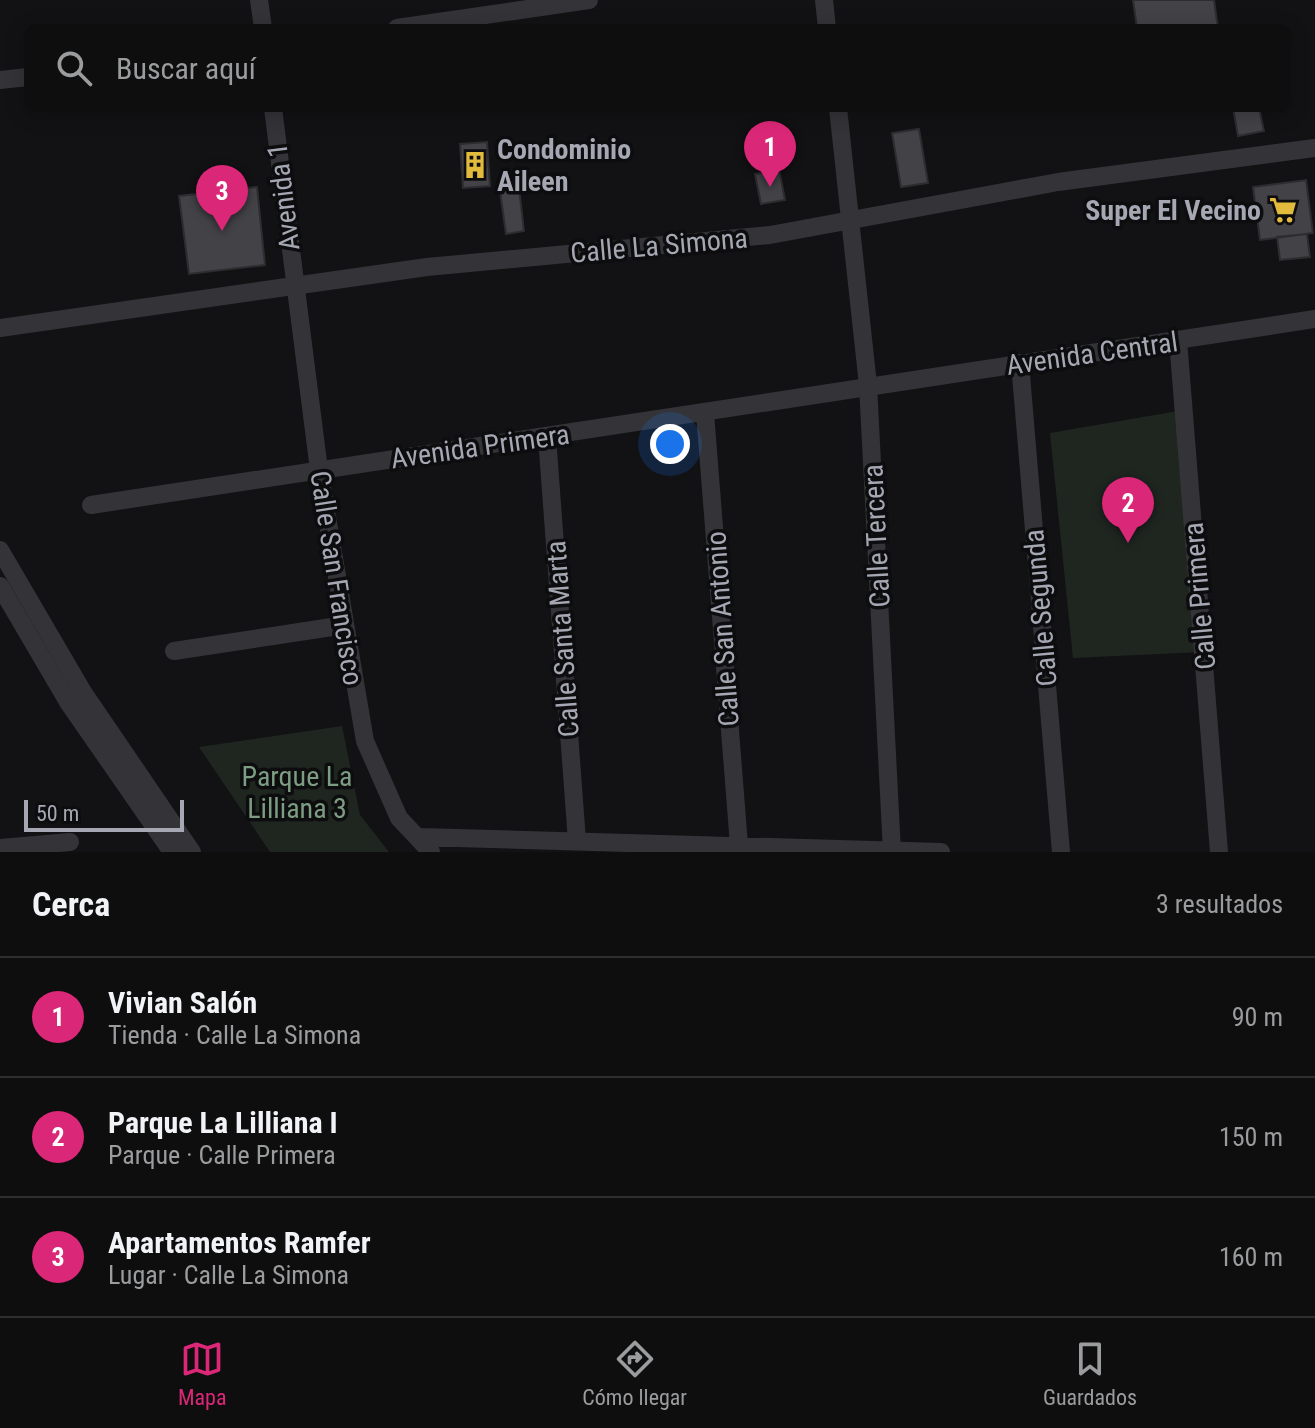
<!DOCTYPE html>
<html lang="es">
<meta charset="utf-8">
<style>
:root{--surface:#0e0e0f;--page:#171718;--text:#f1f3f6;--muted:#9b9c9e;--line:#2e2e2f;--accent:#db2777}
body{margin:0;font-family:"Roboto Condensed",sans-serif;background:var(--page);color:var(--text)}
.scale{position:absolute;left:24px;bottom:20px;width:160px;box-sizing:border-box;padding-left:8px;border:4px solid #a5a8b3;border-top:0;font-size:22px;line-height:28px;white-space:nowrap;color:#a5a8b3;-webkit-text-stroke:6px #0d0d0f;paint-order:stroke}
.you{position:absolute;left:670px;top:444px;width:28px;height:28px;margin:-20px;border:6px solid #fff;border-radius:50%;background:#1a73e8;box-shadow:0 0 0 12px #1a73e833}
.badge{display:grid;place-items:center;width:52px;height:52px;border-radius:50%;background:var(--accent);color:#fff;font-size:26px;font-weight:700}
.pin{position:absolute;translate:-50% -66px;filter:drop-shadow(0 2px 4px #0008)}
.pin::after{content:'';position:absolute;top:42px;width:28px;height:24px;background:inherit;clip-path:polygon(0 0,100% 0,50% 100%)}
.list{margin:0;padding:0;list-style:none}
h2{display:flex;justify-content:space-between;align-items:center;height:104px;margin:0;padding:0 32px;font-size:34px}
h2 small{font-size:26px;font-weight:400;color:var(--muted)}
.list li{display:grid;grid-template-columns:52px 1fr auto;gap:24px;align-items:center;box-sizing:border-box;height:120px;padding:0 32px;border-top:2px solid var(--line)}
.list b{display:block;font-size:30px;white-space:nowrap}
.list p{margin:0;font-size:26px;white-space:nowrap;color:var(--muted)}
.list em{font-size:26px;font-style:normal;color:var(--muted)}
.icon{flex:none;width:44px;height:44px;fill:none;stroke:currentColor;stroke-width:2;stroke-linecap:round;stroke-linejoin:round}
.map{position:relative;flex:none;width:1315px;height:852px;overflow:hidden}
.search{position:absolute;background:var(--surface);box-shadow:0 4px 20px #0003;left:24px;right:24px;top:24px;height:88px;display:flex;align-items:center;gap:20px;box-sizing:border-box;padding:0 28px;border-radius:12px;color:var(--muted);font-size:30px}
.sheet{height:464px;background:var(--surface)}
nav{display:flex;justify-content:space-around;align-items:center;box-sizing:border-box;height:112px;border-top:2px solid var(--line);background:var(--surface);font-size:22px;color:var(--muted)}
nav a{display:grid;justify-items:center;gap:4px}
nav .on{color:var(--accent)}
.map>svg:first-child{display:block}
.green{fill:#1f2620}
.building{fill:#424247;stroke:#2d2c2f;stroke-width:2}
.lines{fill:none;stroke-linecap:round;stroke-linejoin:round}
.street{stroke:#343438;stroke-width:18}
.labels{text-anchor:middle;stroke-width:7;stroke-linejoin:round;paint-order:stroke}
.poi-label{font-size:28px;font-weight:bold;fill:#a5a8b3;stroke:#0d0d0f;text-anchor:start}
.street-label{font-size:28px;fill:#a5a8b3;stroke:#0d0d0f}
.park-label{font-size:28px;fill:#7d9d82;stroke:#0d0d0f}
</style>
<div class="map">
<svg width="1315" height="852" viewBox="0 0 1315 852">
<rect width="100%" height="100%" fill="#121214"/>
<path class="green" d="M1184 410 1202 652 1073 658 1050 433Z
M342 726 360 815 389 852H270L199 747Z"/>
<path class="building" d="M1133 0H1214L1218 28H1137Z
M1233 108H1259L1264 131 1238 136Z
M919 129 928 183 901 187 892 133Z
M487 142 490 186 463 188 460 144Z
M779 169 785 200 761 204 755 174Z
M1306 180 1313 233 1260 240 1253 187Z
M257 187 265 265 189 274 179 196Z
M519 188 524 231 506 234 500 191Z
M1307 234 1310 257 1280 260 1277 237Z"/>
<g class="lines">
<path class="street" d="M259 0 263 28
M824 0 827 28
M397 28 589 0
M0 80 28 77
M273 108 319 470 365 741 399 818 431 852
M838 108 868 385 892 852
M0 328 427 267 770 235 1058 182 1315 148
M1178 340 1219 852
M1020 363 1061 852
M705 413 739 845
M547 437 577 841
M91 505 1315 319
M0 550 83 692 192 852
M0 586 68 702 172 852
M174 651 345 625
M420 837 941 852
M0 848 70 842"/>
</g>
<defs>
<g id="building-bare" transform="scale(2.16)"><path d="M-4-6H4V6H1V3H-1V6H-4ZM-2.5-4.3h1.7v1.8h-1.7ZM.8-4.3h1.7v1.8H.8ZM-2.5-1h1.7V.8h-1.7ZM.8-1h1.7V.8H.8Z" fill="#e2ba3c" stroke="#0d0d0f" stroke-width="2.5" paint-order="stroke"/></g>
<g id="supermarket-bare" transform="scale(2.16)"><path d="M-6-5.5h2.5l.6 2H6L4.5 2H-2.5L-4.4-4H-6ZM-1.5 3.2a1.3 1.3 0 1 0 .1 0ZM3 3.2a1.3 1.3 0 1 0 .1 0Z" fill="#e2ba3c" stroke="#0d0d0f" stroke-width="2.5" paint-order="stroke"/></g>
</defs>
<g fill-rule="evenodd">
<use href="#building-bare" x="475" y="165"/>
<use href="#supermarket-bare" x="1283" y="210"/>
</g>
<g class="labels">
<g class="poi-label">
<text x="497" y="159">Condominio<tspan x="497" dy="32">Aileen</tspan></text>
<text x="1261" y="220" text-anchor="end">Super El Vecino</text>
</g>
<g class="street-label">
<text transform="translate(283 197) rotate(-97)" y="10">Avenida 1</text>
<text transform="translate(659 245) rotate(-5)" y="10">Calle La Simona</text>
<text transform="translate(1092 353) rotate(-8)" y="10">Avenida Central</text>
<text transform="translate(480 446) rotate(-8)" y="10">Avenida Primera</text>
<text transform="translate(876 536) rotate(-93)" y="10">Calle Tercera</text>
<text transform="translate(337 578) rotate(81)" y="10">Calle San Francisco</text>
<text transform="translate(1199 596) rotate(-95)" y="10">Calle Primera</text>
<text transform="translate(1040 608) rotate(-95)" y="10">Calle Segunda</text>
<text transform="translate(722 629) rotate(-94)" y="10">Calle San Antonio</text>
<text transform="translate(562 639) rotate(-94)" y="10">Calle Santa Marta</text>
</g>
<g class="park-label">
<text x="297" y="786">Parque La<tspan x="297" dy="32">Lilliana 3</tspan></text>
</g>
</g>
</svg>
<div class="scale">50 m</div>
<div class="you"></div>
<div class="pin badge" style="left:770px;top:187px">1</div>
<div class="pin badge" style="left:1128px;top:543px">2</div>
<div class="pin badge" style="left:222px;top:231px">3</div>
<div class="search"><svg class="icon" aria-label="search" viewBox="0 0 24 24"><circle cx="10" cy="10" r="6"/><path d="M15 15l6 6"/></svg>Buscar aquí</div>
</div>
<section class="sheet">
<h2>Cerca<small>3 resultados</small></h2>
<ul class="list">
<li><span class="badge">1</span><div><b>Vivian Salón</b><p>Tienda · Calle La Simona</p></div><em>90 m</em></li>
<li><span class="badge">2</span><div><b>Parque La Lilliana I</b><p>Parque · Calle Primera</p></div><em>150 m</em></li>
<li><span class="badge">3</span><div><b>Apartamentos Ramfer</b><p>Lugar · Calle La Simona</p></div><em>160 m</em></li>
</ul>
</section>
<nav>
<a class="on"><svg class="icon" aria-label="map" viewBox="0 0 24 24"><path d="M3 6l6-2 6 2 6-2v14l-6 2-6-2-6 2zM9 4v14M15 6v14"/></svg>Mapa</a>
<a><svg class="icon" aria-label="directions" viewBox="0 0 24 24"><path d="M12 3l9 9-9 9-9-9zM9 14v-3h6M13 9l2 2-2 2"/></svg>Cómo llegar</a>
<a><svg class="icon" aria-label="saved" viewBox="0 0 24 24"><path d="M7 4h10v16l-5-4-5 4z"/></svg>Guardados</a>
</nav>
